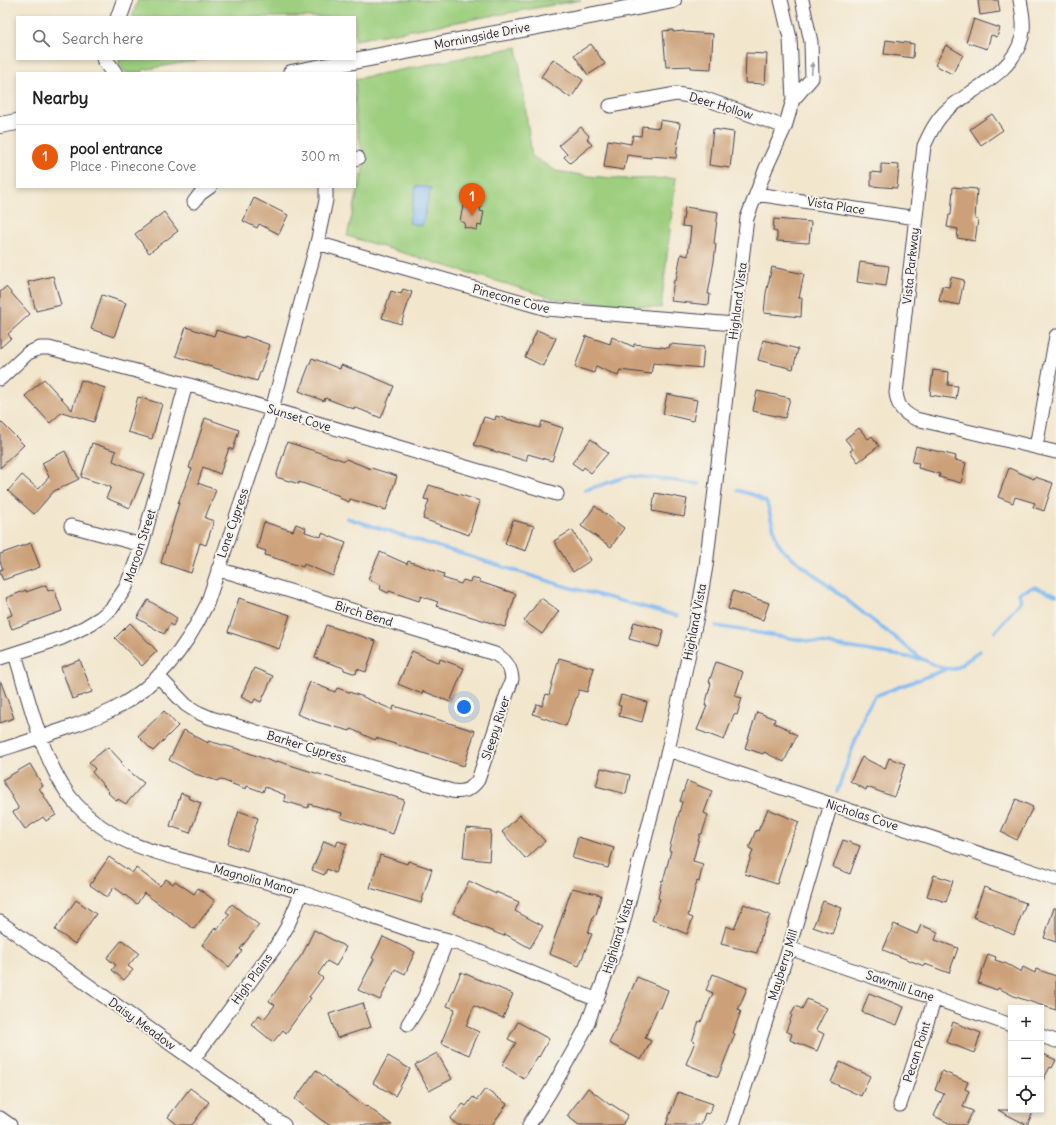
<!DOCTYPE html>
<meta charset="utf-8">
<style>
:root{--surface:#fff;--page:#f2f2f2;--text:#222;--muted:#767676;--line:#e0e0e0;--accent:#ea580c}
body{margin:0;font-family:Delius,sans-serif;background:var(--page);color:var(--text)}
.controls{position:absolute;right:12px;bottom:12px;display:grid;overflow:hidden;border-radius:0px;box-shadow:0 2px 6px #0003}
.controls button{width:36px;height:36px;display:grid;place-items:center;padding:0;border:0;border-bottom:1px solid var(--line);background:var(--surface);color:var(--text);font:20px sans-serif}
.you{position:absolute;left:464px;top:707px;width:14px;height:14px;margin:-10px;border:3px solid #fff;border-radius:50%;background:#1a73e8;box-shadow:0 0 0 6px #1a73e833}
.badge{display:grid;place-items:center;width:26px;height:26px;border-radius:50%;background:var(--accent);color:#fff;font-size:13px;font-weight:700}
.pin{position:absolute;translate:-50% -33px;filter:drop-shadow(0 1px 2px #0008)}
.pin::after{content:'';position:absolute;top:21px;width:14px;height:12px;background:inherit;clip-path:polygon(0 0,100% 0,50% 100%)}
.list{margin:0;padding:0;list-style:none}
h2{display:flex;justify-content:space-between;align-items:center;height:52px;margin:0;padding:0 16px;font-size:17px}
h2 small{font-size:13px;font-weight:400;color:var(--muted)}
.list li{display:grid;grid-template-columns:26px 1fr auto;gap:12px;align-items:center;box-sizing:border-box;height:64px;padding:0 16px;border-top:1px solid var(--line)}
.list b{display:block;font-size:15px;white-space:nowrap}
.list p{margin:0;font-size:13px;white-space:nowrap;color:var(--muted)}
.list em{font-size:13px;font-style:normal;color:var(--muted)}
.icon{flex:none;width:22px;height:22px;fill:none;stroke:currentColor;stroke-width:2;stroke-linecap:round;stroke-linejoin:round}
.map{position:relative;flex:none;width:1056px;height:1125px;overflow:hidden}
.search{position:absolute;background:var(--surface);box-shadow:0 2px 6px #0003;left:16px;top:16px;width:340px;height:44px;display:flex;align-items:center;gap:10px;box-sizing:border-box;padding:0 14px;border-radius:0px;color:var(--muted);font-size:15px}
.panel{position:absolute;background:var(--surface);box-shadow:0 2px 6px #0003;left:16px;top:72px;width:340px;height:116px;border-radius:0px}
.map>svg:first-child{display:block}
.green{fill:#9dcf7f;stroke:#60785d}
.water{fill:#82bbf3;stroke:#526e97}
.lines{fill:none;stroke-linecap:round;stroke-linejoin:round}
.stream{stroke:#82bbf3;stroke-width:3.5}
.building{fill:#cca179}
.minor-casing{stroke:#413f51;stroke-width:15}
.tertiary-casing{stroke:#413f51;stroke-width:18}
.minor{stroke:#fff;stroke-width:13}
.tertiary{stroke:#fff;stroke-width:16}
.oneway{fill:#9c9ca7}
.labels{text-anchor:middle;stroke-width:4;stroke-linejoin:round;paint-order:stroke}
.street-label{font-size:12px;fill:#22223b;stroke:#f7f3e8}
</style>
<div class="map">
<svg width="1056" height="1125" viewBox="0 0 1056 1125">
<rect width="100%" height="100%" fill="#f7f3e8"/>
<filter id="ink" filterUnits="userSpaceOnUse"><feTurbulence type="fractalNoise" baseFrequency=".025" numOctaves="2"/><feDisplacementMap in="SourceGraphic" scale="8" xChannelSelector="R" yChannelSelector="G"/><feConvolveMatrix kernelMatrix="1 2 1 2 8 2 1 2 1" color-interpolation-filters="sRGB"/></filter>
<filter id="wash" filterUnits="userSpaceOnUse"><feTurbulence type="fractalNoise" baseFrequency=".012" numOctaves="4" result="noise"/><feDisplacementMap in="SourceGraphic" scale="16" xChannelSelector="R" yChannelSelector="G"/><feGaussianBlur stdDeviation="0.9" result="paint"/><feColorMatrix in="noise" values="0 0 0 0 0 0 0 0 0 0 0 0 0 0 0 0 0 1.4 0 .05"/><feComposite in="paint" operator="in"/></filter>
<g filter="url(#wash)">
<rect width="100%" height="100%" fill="#f2e6cd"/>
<path class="green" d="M138 0H581L355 40V17H132Z
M517 47 532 156 556 171 588 176 626 179 676 178 661 308 556 299 347 236 365 162 355 120V79Z
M119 59H205L142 70 143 73H126L119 64Z"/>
<path class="water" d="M416 186 431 188 422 226 409 223Z"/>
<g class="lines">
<path class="stream" d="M585 490 629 476 653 478 699 484
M737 490 757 496 767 503 777 541 784 551 922 659 942 668 955 669 980 651
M347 518 564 586 678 616
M716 626 920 659
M995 632 1021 601 1019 593 1034 587 1056 595
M837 792 866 710 875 696 947 669"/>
</g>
<g id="blocks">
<path class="building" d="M978 0H998L1000 12 980 15Z
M974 19 1000 28 997 37 991 35 987 49 966 42Z
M673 30V32L684 31V32L713 34 711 69 691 68V66L666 67 663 31Z
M886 40 914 44 913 58 884 54Z
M591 44 605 64 588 75 574 55Z
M946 45 963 55 952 74 935 65Z
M746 53 767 54 765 84 745 83Z
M553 59 583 80 571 98 541 77Z
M992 114 1003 130 981 145 970 129Z
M660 120 680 123 676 158 651 156V158L627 155 624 170 604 167 608 140 631 144 633 135 641 136 642 126 659 128Z
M581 127 589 136 587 139 592 145 570 163 564 157 567 154 559 145Z
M713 129 734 132 730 168 709 165Z
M881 164 899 165 897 188 871 186V172L881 173Z
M953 187 977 189 975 219 978 220 975 241 957 238 958 229 947 227 949 215H951Z
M254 198 288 215 279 234 259 224 257 228 243 221Z
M471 203 481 206 480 211 484 212 481 226 478 225 477 230 464 227 465 223 460 221 463 206 470 208Z
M685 207 718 212 714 243 716 244 714 261 708 294H710L709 305 671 301 674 280H676L681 254 688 256 691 227 682 226Z
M164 212 178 231 149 253 135 234Z
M774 219 811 222 809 243 777 241V232L773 231Z
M860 262 889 266 886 286 857 282Z
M772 267 804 274 799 298H802L801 317 764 313 766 293Z
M53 276 61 305 36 311 28 282Z
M951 277 964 280 959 305 939 301 942 286 949 287Z
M6 287 30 314 8 334 11 338 0 348V292Z
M403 289 412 292 401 324 382 318 391 291 401 294Z
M102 295 126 303 114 337 91 329Z
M186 327 214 336 216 330 244 338 245 336 270 345 257 381 176 356Z
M537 330 556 338 543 366 525 357Z
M586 336 610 344 612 337 634 347V344L669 348 670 344 704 347 702 368 653 363 651 374 620 370 618 376 596 366 594 373 575 367Z
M763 340 798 349 793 369 758 360Z
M312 358 340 369 341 365 366 374 394 386 381 418 354 407V409L325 398 324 401 299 391Z
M933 370 949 372 948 385 958 386 956 399 930 395Z
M44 379 72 410 81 380 105 388 94 422 62 412 50 423 25 396Z
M757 391 790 398 785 418 753 411Z
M667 394 697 400 693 421 663 414Z
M138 397 162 404 152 439 128 432Z
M496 416 540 428 542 421 563 428 552 461 528 454 526 461 474 445 484 417 495 420Z
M205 418 239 430 233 450 229 448 220 474 203 467 198 483 216 490 205 518 214 521 206 545 200 543 191 573 161 563 179 503H178L192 469 189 468Z
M0 421 24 445 0 468Z
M859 428 868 439 872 436 879 446 858 462 850 451 853 449 845 439Z
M591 439 608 453 591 473 584 467 582 470 572 463Z
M287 442 345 461 346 459 371 469V468L397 476 386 510 350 499 349 502 339 498 340 496 299 482V484L276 477Z
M92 443 116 451 113 461 144 474 130 508 106 498 111 487 81 477Z
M916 446 956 456 955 460 966 463 961 483 939 477 940 474 918 468 919 463 912 462Z
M65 451 79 479 54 491 34 514 8 491 22 475 38 489 49 477 42 463Z
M1009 468 1034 479 1035 477 1053 483 1044 511 1033 507 1035 503 1015 497 1013 503 998 497Z
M429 485 480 501 469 535 423 519 429 500 424 499Z
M655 493 687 499 684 517 652 511Z
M595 506 624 528 611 547 581 526Z
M513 520 534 526 526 551 505 544Z
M264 522 293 531 296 524 306 528 305 532 321 537 322 533 346 543 333 576 304 564 303 567 265 555 266 551 257 548Z
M572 530 591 560 573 572 554 541Z
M31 543 40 567 3 580 0 573V570L3 569 0 561V554Z
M380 552 407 564 408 561 444 574 443 578 461 584 463 580 470 582 471 578 480 580V582L516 594 505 627 436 606 438 602 421 596 419 601 389 591 388 593 380 589 381 585 368 579Z
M46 585 48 591 54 589 62 611 12 629 7 617 12 615 6 598 26 590V592Z
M733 591 769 603 763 620 728 609Z
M239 598 290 615 279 649 228 632Z
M541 598 559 611 542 634 524 621Z
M148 600 177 618 173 626 170 624 164 634 137 618Z
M634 622 664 630 659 647 629 639Z
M130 623 157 651 142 666 115 638Z
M326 625 376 641 366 672 357 669 356 674 344 670V668L315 658Z
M412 651 439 663 440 659 464 668 450 702 423 691 422 694 398 684Z
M559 658 594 668 587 692 579 690 566 726 533 714 537 704 542 706 546 694 549 695Z
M80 660 92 692 72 699 61 667Z
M716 662 743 672 735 696 742 698 737 715 734 714 724 740 697 730 707 706H705L711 683 709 682Z
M254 668 273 676 261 702 255 699 253 703 241 697Z
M0 682H1L14 718 0 723Z
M310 682 335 692 337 688 361 696 393 710 394 706 475 731 464 766 376 738 375 740 351 729 350 731 317 722 297 714Z
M621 695 647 702 642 722 619 716 621 706 618 705Z
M164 711 178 726 153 751 138 736Z
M757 712 775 719 774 723 790 730 789 731 797 735 784 762 764 752 763 754 745 748Z
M184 730 208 743V741L238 749 276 763 277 761 380 793V792L404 800 393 834 341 818 342 813 309 804 308 808 284 801 285 795 265 787 263 792 247 786 246 789 219 779 218 781 195 774 169 760Z
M108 747 122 762 120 764 144 783 126 804 118 799 117 801 108 793 109 792 92 772 95 769 89 762Z
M862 757 885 769 889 758 905 764 894 797 867 787 866 790 850 781Z
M30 764 43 786 39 788 56 815 46 821 43 817 25 829 13 812 19 809 2 780Z
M601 768 630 775 626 794 596 786Z
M687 781 712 791 704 813 708 815 702 834H700L693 861 703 864 699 882 697 881 688 916 693 918 687 934 652 920 660 899 658 898 662 880 663 881 671 851 669 850 682 802 680 801Z
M181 793 189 796 188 798 201 803 190 833 170 826Z
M1016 799 1033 807 1017 840 1001 832Z
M768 809 799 822 790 842 777 884 745 874 753 850 749 848 756 830 758 831Z
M239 811 258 818 247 851 228 844Z
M520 815 545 841 526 859 502 832Z
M466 828 491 830 489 861 463 858Z
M578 837 614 848 608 868 572 858Z
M843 840 860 846 850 874 833 867Z
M324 841 336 846 338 841 347 844 335 873 327 869 324 875 312 870Z
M380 855 407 864 408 861 432 869 421 903 370 888Z
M109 857 132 873 136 868 160 886 166 879 173 884 175 881 194 894 198 888 215 901 194 929 144 893 137 904 114 887 107 897 90 885Z
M934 875 953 881 946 902 927 896Z
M469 881 496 894V892L519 902 515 911 543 926 530 948 505 934 504 936 476 925 453 913Z
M984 887 1026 903 1014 935 994 926V925L973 917Z
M572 888 601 895 596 915H594L588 933 592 934 579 966 549 954Z
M76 900 96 914 75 944 55 930Z
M823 901 842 908 832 934 813 927Z
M232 904 259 925 240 949 242 951 229 967 202 945 215 928 217 930 230 914 226 912Z
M744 904 770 915 762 933 757 953 721 944 726 926 734 929Z
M1054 908H1056V942L1044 938Z
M894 924 917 934 921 925 938 932 935 940 958 948 949 973 925 964 924 966 883 950Z
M314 930 346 947 336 966 327 961 318 974 323 978 309 997 311 998 286 1033 283 1030 273 1042 251 1024 259 1015 264 1019 275 1005 269 1001 303 953Z
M383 937 415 952 405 974 395 969 380 1000 358 990 374 959 372 958Z
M122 940 139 953 128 966 133 970 124 980 112 970 116 965 107 958Z
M988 954 996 957 995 960 1007 964 1021 972 1023 967 1035 973 1036 969 1056 976V1010L1016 997 998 988 997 990 978 983Z
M461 972 513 994 503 1018 474 1006 466 1026 479 1032 469 1055 441 1043 455 1009 447 1006Z
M713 974 747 988 738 1010 741 1011 733 1033 735 1034 718 1077 686 1064 695 1042 692 1041 699 1021 701 1022 713 993 706 990Z
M637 977 668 990 661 1008 658 1007 645 1038 651 1041 641 1060 609 1043 620 1021 619 1020Z
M869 993 904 1007 897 1025 862 1012Z
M807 999 827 1008 816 1030 824 1034 817 1051 790 1040 792 1034 786 1031 792 1015H791L796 1006 802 1009Z
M363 1003 371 1027 337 1038 329 1014Z
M518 1022 549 1039 539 1057 538 1056 524 1079 502 1065 516 1043 508 1039Z
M953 1022 981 1033 974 1053 946 1042Z
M437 1053 452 1079 429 1091 415 1065Z
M1041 1053 1056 1060 1052 1068 1050 1067 1041 1084Z
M388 1056 410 1069 395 1096 373 1083Z
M840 1062 870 1076 861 1096 831 1082Z
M316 1070 336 1086 366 1107 367 1106 392 1125H329L320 1119 295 1099Z
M942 1071 968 1082 965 1089 969 1091 963 1107 973 1111 966 1125H953L934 1116 944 1094 935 1090Z
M190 1088 209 1102 192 1125H178L168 1117Z
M588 1088 610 1105 611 1104 628 1115 622 1125H579L567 1116Z
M485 1089 507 1104 492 1125H458L450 1119 463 1104 466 1106 473 1097 477 1100Z
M678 1092 713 1104 709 1114 705 1113 701 1125H666Z
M998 1110H1034L1027 1125Z"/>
</g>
</g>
<g filter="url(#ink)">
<use href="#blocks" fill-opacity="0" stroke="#413f51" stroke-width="1"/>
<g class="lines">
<g class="minor-casing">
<path id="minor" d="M1020 0C1022 11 1025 25 1022 37 1013 73 973 88 947 110 936 120 930 133 924 146L896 393C898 407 903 413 916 419L1056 452
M793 100 812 78 811 42 802 0
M610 106 676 94 703 98 785 127
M355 159 358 158
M756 194 916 218
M194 202 200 194 210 187
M317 243 547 309 735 324
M0 379 28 353 40 348H49L186 384 557 494
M1036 447 1056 336
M71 526 142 545
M15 654C29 699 44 769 76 804 109 841 148 851 194 863 230 873 267 881 303 893 340 905 376 919 413 931 425 935 437 937 448 940 499 958 548 980 597 1000
M0 658 62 638 85 627 100 618 112 608 126 587 142 545 186 384
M158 676 186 705 197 712 211 718 452 791C463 793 471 790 478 780L512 679C511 667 506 660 495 654L218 569
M0 750C22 743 45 736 67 728 84 722 102 716 118 707 159 684 187 646 207 604L272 409 317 243 326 200V187
M668 750 1056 879
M0 922 284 1125
M789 948 1011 1025
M408 1024 424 998 447 940
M1041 1036 1056 1041
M193 1060 276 946 287 927 302 892
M900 1105 935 998
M0 1118 10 1125
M529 1125 550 1092 585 1030 619 940 668 750 699 607 706 566 747 218 766 168 785 127 793 100 790 38 781 0
M733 1125 789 948 831 804"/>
</g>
<g class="tertiary-casing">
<path id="tertiary" d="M119 17 125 0
M105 60 114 73
M291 73 673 0
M0 125 17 122"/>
</g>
<use href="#minor" class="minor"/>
<use href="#tertiary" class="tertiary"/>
</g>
<defs><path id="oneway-solid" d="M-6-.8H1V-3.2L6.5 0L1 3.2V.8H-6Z"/></defs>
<use class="oneway" href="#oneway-solid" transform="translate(812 68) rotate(-87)"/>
</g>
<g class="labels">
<g class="street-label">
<text transform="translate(482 36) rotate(-11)" y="4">Morningside Drive</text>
<text transform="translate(721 106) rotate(17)" y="4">Deer Hollow</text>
<text transform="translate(836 206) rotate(9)" y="4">Vista Place</text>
<text transform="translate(911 266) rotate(-84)" y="4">Vista Parkway</text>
<text transform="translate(511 299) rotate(15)" y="4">Pinecone Cove</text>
<text transform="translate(738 301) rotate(-83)" y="4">Highland Vista</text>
<text transform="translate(299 418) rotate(17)" y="4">Sunset Cove</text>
<text transform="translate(233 523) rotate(-71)" y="4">Lone Cypress</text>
<text transform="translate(140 546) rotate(-72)" y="4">Maroon Street</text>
<text transform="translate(364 614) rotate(17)" y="4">Birch Bend</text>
<text transform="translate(695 622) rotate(-79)" y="4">Highland Vista</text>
<text transform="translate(496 728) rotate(-72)" y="4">Sleepy River</text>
<text transform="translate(307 747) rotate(17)" y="4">Barker Cypress</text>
<text transform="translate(862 815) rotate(18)" y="4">Nicholas Cove</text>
<text transform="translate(256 880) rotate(15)" y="4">Magnolia Manor</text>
<text transform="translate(618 936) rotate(-73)" y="4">Highland Vista</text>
<text transform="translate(783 965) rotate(-73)" y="4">Mayberry Mill</text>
<text transform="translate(252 979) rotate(-54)" y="4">High Plains</text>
<text transform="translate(900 986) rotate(19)" y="4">Sawmill Lane</text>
<text transform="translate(142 1024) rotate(36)" y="4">Daisy Meadow</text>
<text transform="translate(917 1052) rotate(-72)" y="4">Pecan Point</text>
</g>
</g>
</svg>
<div class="controls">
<button>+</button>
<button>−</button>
<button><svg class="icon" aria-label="locate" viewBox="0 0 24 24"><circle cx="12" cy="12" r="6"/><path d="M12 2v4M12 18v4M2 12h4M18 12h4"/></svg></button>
</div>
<div class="you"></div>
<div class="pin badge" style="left:472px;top:216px">1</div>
<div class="search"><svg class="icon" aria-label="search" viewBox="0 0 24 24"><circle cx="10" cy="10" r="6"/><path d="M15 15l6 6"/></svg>Search here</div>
<section class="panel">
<h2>Nearby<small></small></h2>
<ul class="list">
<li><span class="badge">1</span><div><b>pool entrance</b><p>Place · Pinecone Cove</p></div><em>300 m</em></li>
</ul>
</section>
</div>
